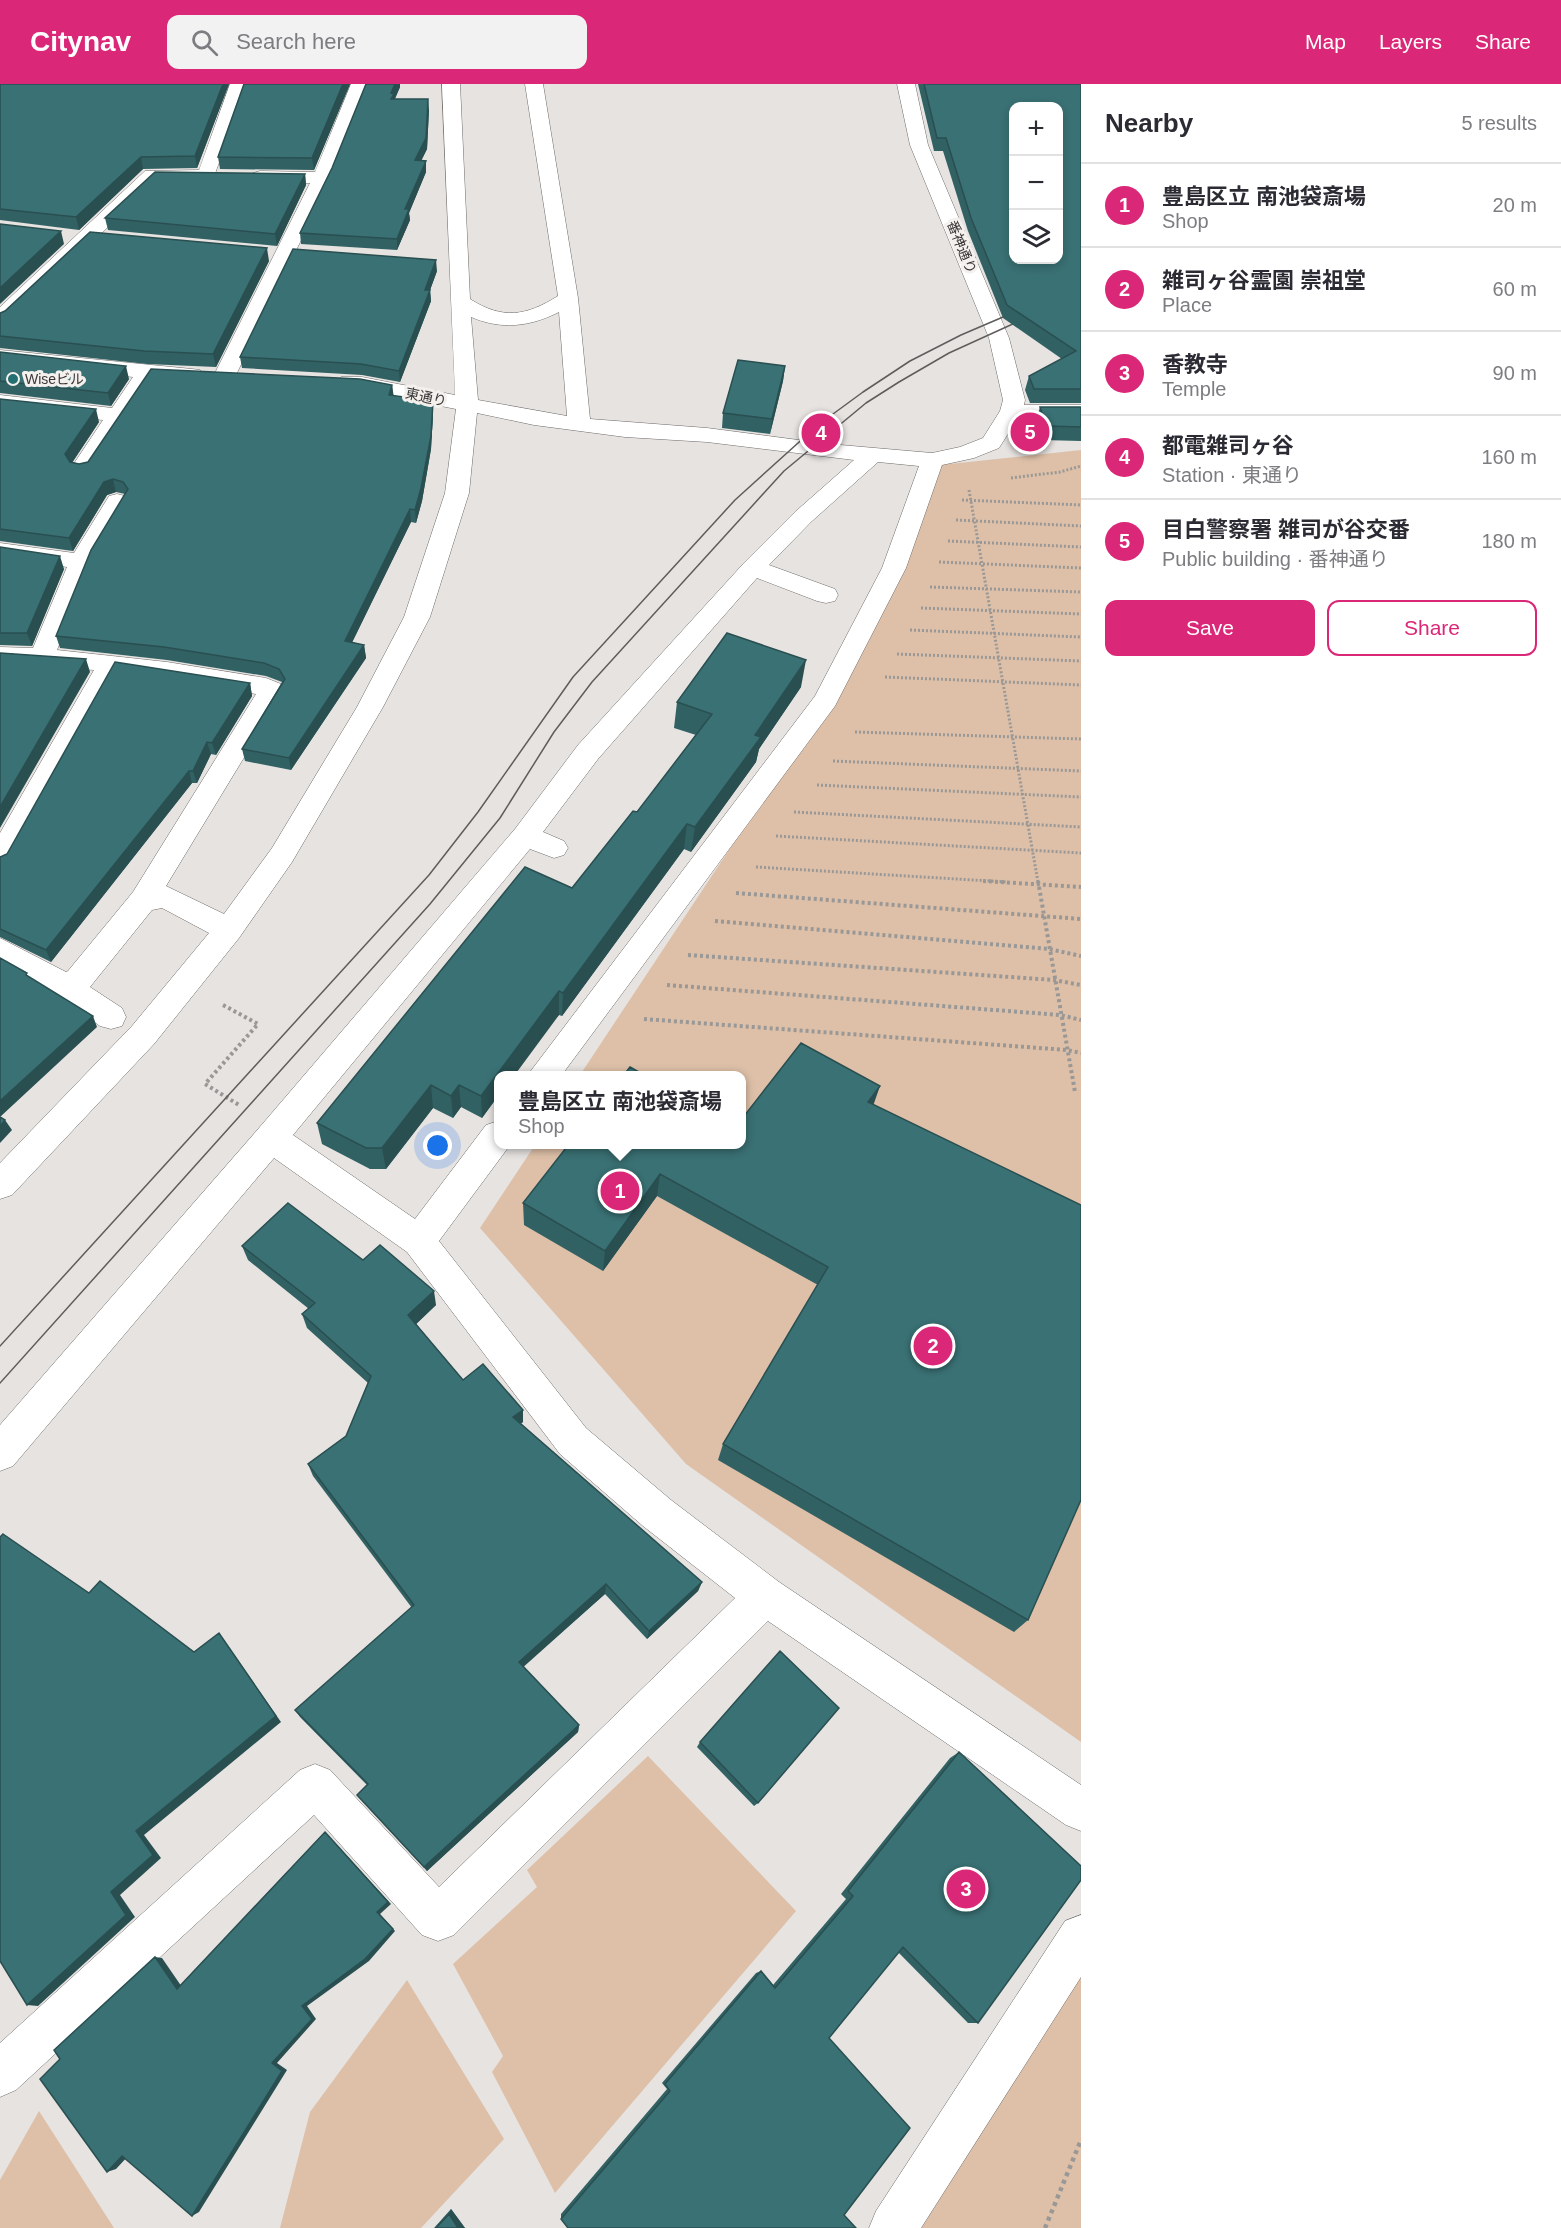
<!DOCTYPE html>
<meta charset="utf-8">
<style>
:root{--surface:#fff;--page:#f2f2f3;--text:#2b2b33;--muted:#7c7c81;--line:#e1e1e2;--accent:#db2777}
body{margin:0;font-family:Helvetica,"Noto Sans JP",sans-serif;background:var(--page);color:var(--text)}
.controls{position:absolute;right:18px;top:18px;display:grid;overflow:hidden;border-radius:12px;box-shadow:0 3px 9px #0003}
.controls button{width:54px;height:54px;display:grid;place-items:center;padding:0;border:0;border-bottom:2px solid var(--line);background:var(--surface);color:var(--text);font:30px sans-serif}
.you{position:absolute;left:438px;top:1062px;width:21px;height:21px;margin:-15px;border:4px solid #fff;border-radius:50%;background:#1a73e8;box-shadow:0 0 0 9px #1a73e833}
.badge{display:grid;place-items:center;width:39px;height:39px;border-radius:50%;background:var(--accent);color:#fff;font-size:20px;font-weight:700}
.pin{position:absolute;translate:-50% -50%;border:3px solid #fff;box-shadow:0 2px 6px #0006}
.popup{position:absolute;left:494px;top:987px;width:252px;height:78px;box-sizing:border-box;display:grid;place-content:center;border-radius:12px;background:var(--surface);filter:drop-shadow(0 2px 4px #0005);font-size:20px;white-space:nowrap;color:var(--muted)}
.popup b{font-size:22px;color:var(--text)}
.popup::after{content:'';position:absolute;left:50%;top:100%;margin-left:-12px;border:12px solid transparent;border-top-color:var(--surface)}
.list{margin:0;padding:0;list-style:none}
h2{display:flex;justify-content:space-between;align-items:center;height:78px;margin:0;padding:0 24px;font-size:26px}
h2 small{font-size:20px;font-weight:400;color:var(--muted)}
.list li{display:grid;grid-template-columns:39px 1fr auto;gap:18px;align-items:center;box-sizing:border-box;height:84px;padding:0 24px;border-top:2px solid var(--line)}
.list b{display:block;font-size:22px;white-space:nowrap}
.list p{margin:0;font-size:20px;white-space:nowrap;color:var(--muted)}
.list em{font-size:20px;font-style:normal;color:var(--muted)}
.actions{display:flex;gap:12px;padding:18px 24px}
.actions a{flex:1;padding:14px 0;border:2px solid var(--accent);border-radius:12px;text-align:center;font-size:21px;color:var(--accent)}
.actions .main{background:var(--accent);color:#fff}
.icon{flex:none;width:33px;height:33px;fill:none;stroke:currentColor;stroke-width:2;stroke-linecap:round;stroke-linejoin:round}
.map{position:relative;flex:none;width:1081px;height:2144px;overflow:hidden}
header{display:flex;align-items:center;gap:36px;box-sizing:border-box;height:84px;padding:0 30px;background:var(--accent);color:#fff}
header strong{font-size:28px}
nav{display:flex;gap:33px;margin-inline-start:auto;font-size:21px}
.search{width:420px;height:54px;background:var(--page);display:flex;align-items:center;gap:15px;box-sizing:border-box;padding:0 21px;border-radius:12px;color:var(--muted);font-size:22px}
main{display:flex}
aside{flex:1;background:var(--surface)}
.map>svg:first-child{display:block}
.green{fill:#dec0a8}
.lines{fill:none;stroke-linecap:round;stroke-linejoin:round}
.minor-casing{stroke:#6d6b69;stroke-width:1}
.path-far2{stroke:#9a9896;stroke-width:3;stroke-dasharray:2 2;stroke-linecap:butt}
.path-far1{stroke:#9a9896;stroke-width:4;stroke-dasharray:3 3;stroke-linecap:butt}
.path{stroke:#9a9896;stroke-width:4.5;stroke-dasharray:4 4;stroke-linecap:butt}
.minor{fill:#fff;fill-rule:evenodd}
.tram{stroke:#5f5d5c;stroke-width:1.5}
.wall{fill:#326164}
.shaded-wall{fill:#294f51}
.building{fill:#3a7174;stroke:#294f51;stroke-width:1.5;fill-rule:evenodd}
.poi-dot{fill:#246f72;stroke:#f3f0ee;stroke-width:2}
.labels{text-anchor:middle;stroke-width:6;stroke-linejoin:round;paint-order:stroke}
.far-street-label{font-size:14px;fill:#393837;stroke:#f3f0ee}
.far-poi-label{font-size:14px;fill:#393837;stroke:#f3f0ee;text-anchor:start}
</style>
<header>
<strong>Citynav</strong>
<div class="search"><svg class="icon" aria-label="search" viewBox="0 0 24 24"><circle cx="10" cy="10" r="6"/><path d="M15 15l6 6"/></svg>Search here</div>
<nav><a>Map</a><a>Layers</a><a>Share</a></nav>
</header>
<main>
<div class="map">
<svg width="1081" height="2144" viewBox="0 0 1081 2144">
<rect width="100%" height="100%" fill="#e6e3e1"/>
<path class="green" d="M1081 366V1658L686 1380 480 1144 535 1061 742 1060V992L580 991 846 589 940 381Z
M648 1672 796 1827 555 2109 492 1988 503 1972 453 1880 537 1803 527 1786Z
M1081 1886V2144H915Z
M407 1896 504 2055 421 2144H280L310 2028Z
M39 2027 114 2144H0V2096Z"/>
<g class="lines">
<g class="minor-casing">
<path id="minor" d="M230 0H248L213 95 157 97 7 238 0 240V223L145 87 199 86Z
M351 0H369L331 94 235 293 232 298 224 299 216 298 213 293 310 99H260L253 97 251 93 253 89 260 87 315 88Z
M442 0H460L470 215C503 236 526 232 558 212L525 0H543L578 214 590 335 707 344 829 360 932 369 960 363 983 354 1000 327 1003 316 989 254 910 61 897 0H915L928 61 1009 254 1025 316 1024 321H1081V335L1018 334 999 364 974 374 942 381 906 484 835 622 561 992H527L815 612 882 484 919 382 878 378 811 438 769 481 835 505 838 511 835 517 826 519 817 517 757 494 598 675 543 748 564 757 568 764 564 771 554 774 530 765 293 1051 415 1135 486 1041 498 1037V1060L510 1061 439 1157 586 1344 671 1416 779 1498 1081 1701V1747L1066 1741 768 1537 454 1851 438 1857 422 1851 314 1731 16 2006 0 2013V1959L300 1686 315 1680 330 1686 439 1803 735 1514 643 1442 560 1370 407 1168 274 1074 13 1382 0 1387V1341L259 1044 515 745 578 661 744 479 795 428 854 376 707 358 625 353 534 341 477 329 469 409 430 533 383 623 292 778 239 854 154 960 12 1111 0 1115V1079L132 942 209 849 162 824 152 826 90 903 122 924 126 933 122 942 111 945 100 942 57 911 0 880V854L66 888 68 887 133 808 256 610 118 588 10 781 0 785V749L94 586 0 579V563L33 564 67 483 0 473V459L74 469 109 412 117 410 125 412 129 417 93 478 57 566 167 578 266 594 281 600 285 606 166 802 224 830 272 764 357 623 404 533 445 409 456 325 349 304 341 303 338 298 341 293H362L455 311ZM559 228 567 332 478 316 471 233C501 246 530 243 559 228Z
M0 266 192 285 200 286 203 291 200 296 192 297 153 295 90 389 82 391 74 389 71 384 103 336 0 325V311L112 324 133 293 0 278Z
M1081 1831V1893L921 2144H869L876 2127 1065 1837Z"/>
</g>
<path class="path-far2" d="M1011 394 1060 388 1081 382
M969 406 1038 798
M962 416 1081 421
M956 436 1081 442
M948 457 1081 463
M939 478 1081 484
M930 503 1081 508
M921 524 1081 530
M910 546 1081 553
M897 570 1081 577
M885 593 1081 601
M855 648 1081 655
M833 677 1081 687
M817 701 1081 713
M794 728 1081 743
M776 752 1081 769
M756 783 1007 798"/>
<path class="path-far1" d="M983 797 1081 803
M1038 797 1075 1008
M736 809 1081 835
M715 837 1049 865 1081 872
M688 871 1054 896 1081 901
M667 901 1060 931 1081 936
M223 921 258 940 205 1000 239 1021
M644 935 1067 966 1081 969"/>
<path class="path" d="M1045 2144 1081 2056"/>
<use href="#minor" class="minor"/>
<path class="tram" d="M0 1262 429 791 478 728 573 593 735 416 818 341 863 308 910 277 961 251 1017 227
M0 1299 430 820 500 734 554 648 592 598 784 387 866 319 899 298 949 269 1028 233"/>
</g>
<path class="wall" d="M0 0H229L197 84 143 85 79 146 0 136Z
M244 0H350L314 86 220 85 218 73Z
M366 0H400V3L395 15 429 26 427 65 421 77 426 88 409 129 410 136 397 166 301 160 300 149 332 84Z
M918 0H1081V319H1030L1025 306 1029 292 1062 275 1003 234 968 147 943 67H934Z
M305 90 306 101 277 162 108 146 105 134Z
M269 177 216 283 147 280 0 264V229Z
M437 187 430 206 431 217 400 298 362 291 242 284 240 273Z
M0 268 129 295 111 322 0 309Z
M785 282 783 297 770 350 722 344 723 329Z
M392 301 393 311 433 330 431 365 422 417 416 439 411 438 352 558 364 561 366 574 291 686 245 677 242 665 282 598 266 592 167 576 60 564 56 552 125 410 116 408 107 411 73 467 0 457V315L99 338 72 379 79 380Z
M1040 323H1081V357L1042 356 1036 337Z
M0 463 64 485 32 562 0 561Z
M250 599 252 612 216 671 211 670 197 699H192L51 878 0 853V773L7 770Z
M801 603 759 665 756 678 691 768 684 765 562 932 559 931 498 992V1012L482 1034 461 1023 453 1034 433 1024 386 1085H370L322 1060 317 1039 572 804 637 728 696 651 674 644 677 618Z
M873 1020 1028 1536 1014 1548 718 1376 723 1360 818 1201 657 1112 603 1187 524 1141 523 1119 741 1060Z
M242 1162 363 1176 436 1221 416 1240 463 1296 523 1326V1338L520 1340 702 1498 698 1507 647 1555 605 1510 523 1582 579 1641 578 1648 427 1787 357 1711 367 1701 300 1633 295 1626 412 1524 313 1392 308 1380 346 1352 368 1299 307 1244 302 1230 309 1225 248 1176Z
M700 1658 758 1719 754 1722 697 1663Z
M959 1668 978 1939H968L898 1868 829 1954 844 2131 561 2135V2130L667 2005 662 1999 756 1889 761 1887 773 1901 846 1815 841 1810 950 1674Z
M451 2125 465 2144H434Z"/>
<path class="shaded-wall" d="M223 0H229L197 84 195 72Z
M343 0H350L314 86 312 74Z
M395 0H400V3L395 14V20L392 26 391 9Z
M428 15 429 26 427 65 416 87 415 76Z
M141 73 143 85 79 146 76 133Z
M426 77V88L409 129 410 136 397 166V155L405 125Z
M305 90 306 101 277 162 275 150Z
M61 147 64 160 0 220V204Z
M267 164 269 177 216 283 213 270Z
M436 176 437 187 426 217 425 206Z
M430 206 431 217 400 298 399 287Z
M126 282 129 295 111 322 108 309Z
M785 282 783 297 770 350 772 335Z
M392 301 394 314 389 311Z
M433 317V330L431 365 422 417 416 439 415 426Z
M96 325 99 338 69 383 65 370Z
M113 395 116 408 107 411 73 467 69 454 104 398Z
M410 425 411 438 347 569 345 557Z
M60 472 64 485 32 562 27 549Z
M364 561 366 574 291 686 289 674Z
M86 575 90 588 0 744V723Z
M806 576 801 603 759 665 756 678 691 768 695 743 755 651Z
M250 599 252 612 216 671 212 659Z
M207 658 211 670 197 699 193 687Z
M189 687 192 699 51 878 46 866Z
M687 740 684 765 562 932 563 909Z
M559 907V931L514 992H498V1012L482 1034 481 1012Z
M93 932 97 943 0 1033V1017Z
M431 1001 433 1024 386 1085 382 1064Z
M459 1001 461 1023 453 1034 451 1012Z
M880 1002 872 1025 868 1018Z
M5 1036 12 1046 0 1059V1042Z
M660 1090 657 1112 603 1187 605 1167Z
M434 1207 436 1221 411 1245 408 1231Z
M523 1326V1338L513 1346V1333Z
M702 1498 698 1507 647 1555 649 1547Z
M606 1500 605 1510 520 1586 519 1578Z
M219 1549 281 1638 144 1751 161 1774 120 1811 135 1833 38 1922 27 1921 111 1808Z
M579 1641 578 1648 427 1787 424 1783Z
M325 1748 391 1820 380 1830 395 1847 369 1877 307 1922 316 1935 277 1979 287 1986 199 2128 192 2132 302 1922 377 1828Z
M155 1873 162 1874 184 1906 177 1905Z
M130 2070 116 2085 107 2088 122 2072Z
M451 2125 465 2144H458L449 2130Z"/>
<path class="building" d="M0 0H223L195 72 141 73 76 133 0 125Z
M244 0H343L312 74 218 73Z
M366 0H395L391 9 394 10 391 15H428L426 54 415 76 426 77 405 125H409L397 155 300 149 332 84Z
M924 0H1081V305H1034L1029 292 1076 267 1007 221 971 134 946 54H937ZM1014 22H1059V176H1014Z
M155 88 305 90 275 150 105 134Z
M0 140 61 147 0 204Z
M90 148 267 164 213 270 144 267 0 252V229L5 227Z
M293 165 436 176 425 206H430L399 287 361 280 240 273Z
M0 268 126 282 108 309 0 297Z
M738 276 785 282 772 335 723 329Z
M151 285 360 295 392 301 389 311 433 317 431 352 421 404 415 426 410 425 345 557 364 561 289 674 242 665 285 595 279 585 264 579 164 563 56 552 91 466 128 405 123 398 113 395 104 398 69 454 0 445V315L96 325 65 370 70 378 79 380 88 378Z
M1040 323H1081V343L1046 342Z
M0 463 60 472 27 549H0Z
M727 549 806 576 755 651 761 653 695 743 687 740 563 909 559 907 481 1012 459 1001 451 1012 431 1001 382 1064H366L317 1039 525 783 572 804 633 727 637 728 712 630 677 618Z
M0 569 86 575 0 723Z
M115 578 250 599 212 659 207 658 193 687H189L46 866 0 845V773L7 770Z
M0 874 27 889 26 891 93 932 0 1017Z
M801 959 880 1002 868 1018 1081 1121V1416L1028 1536 723 1360 828 1183 660 1090 605 1167 523 1119 569 1060H741V1036Z
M630 983 646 992H623Z
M0 1033 5 1036 0 1042Z
M288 1119 363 1176 380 1161 434 1207 408 1231 463 1296 483 1280 523 1326 513 1333 702 1498 649 1547 606 1500 519 1578 579 1641 424 1783 357 1711 368 1700 295 1626 414 1521 308 1380 346 1352 371 1292 302 1230 315 1219 242 1162Z
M3 1450 89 1509 100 1497 194 1568 219 1549 276 1632 136 1747 153 1771 111 1808 126 1831 27 1921 0 1877V1453Z
M780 1567 839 1624 758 1719 700 1658Z
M959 1668 1081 1782V1796L978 1939 903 1863 829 1954 910 2044 844 2131 856 2144H568L561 2135 670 2007 665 2000 761 1887 775 1904 853 1812 848 1807Z
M325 1748 388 1818 377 1828 393 1845 365 1875 302 1922 312 1935 272 1979 282 1987 192 2132 122 2072 107 2088 40 1995 60 1975 54 1966 155 1873 177 1905Z
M449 2130 458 2144H436Z"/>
<circle class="poi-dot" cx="13" cy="295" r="6"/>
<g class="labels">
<g class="far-street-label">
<text transform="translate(962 163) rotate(68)" y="5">番神通り</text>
<text transform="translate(426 313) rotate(12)" y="5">東通り</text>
</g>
<g class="far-poi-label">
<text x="25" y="300">Wiseビル</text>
</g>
</g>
</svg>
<div class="controls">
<button>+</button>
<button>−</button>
<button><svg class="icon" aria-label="layers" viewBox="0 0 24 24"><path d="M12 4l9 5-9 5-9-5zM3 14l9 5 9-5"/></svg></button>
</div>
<div class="you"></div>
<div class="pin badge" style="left:620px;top:1107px">1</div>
<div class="popup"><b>豊島区立 南池袋斎場</b>Shop</div>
<div class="pin badge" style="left:933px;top:1262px">2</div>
<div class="pin badge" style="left:966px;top:1805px">3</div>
<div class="pin badge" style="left:821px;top:349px">4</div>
<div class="pin badge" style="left:1030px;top:348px">5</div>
</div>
<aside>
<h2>Nearby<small>5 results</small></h2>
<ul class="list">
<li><span class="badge">1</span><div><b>豊島区立 南池袋斎場</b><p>Shop</p></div><em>20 m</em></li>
<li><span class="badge">2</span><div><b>雑司ヶ谷霊園 崇祖堂</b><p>Place</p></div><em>60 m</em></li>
<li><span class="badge">3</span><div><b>香教寺</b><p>Temple</p></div><em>90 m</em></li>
<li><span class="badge">4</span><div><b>都電雑司ヶ谷</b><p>Station · 東通り</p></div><em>160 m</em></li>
<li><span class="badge">5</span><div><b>目白警察署 雑司が谷交番</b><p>Public building · 番神通り</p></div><em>180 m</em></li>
</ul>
<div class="actions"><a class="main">Save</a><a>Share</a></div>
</aside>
</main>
